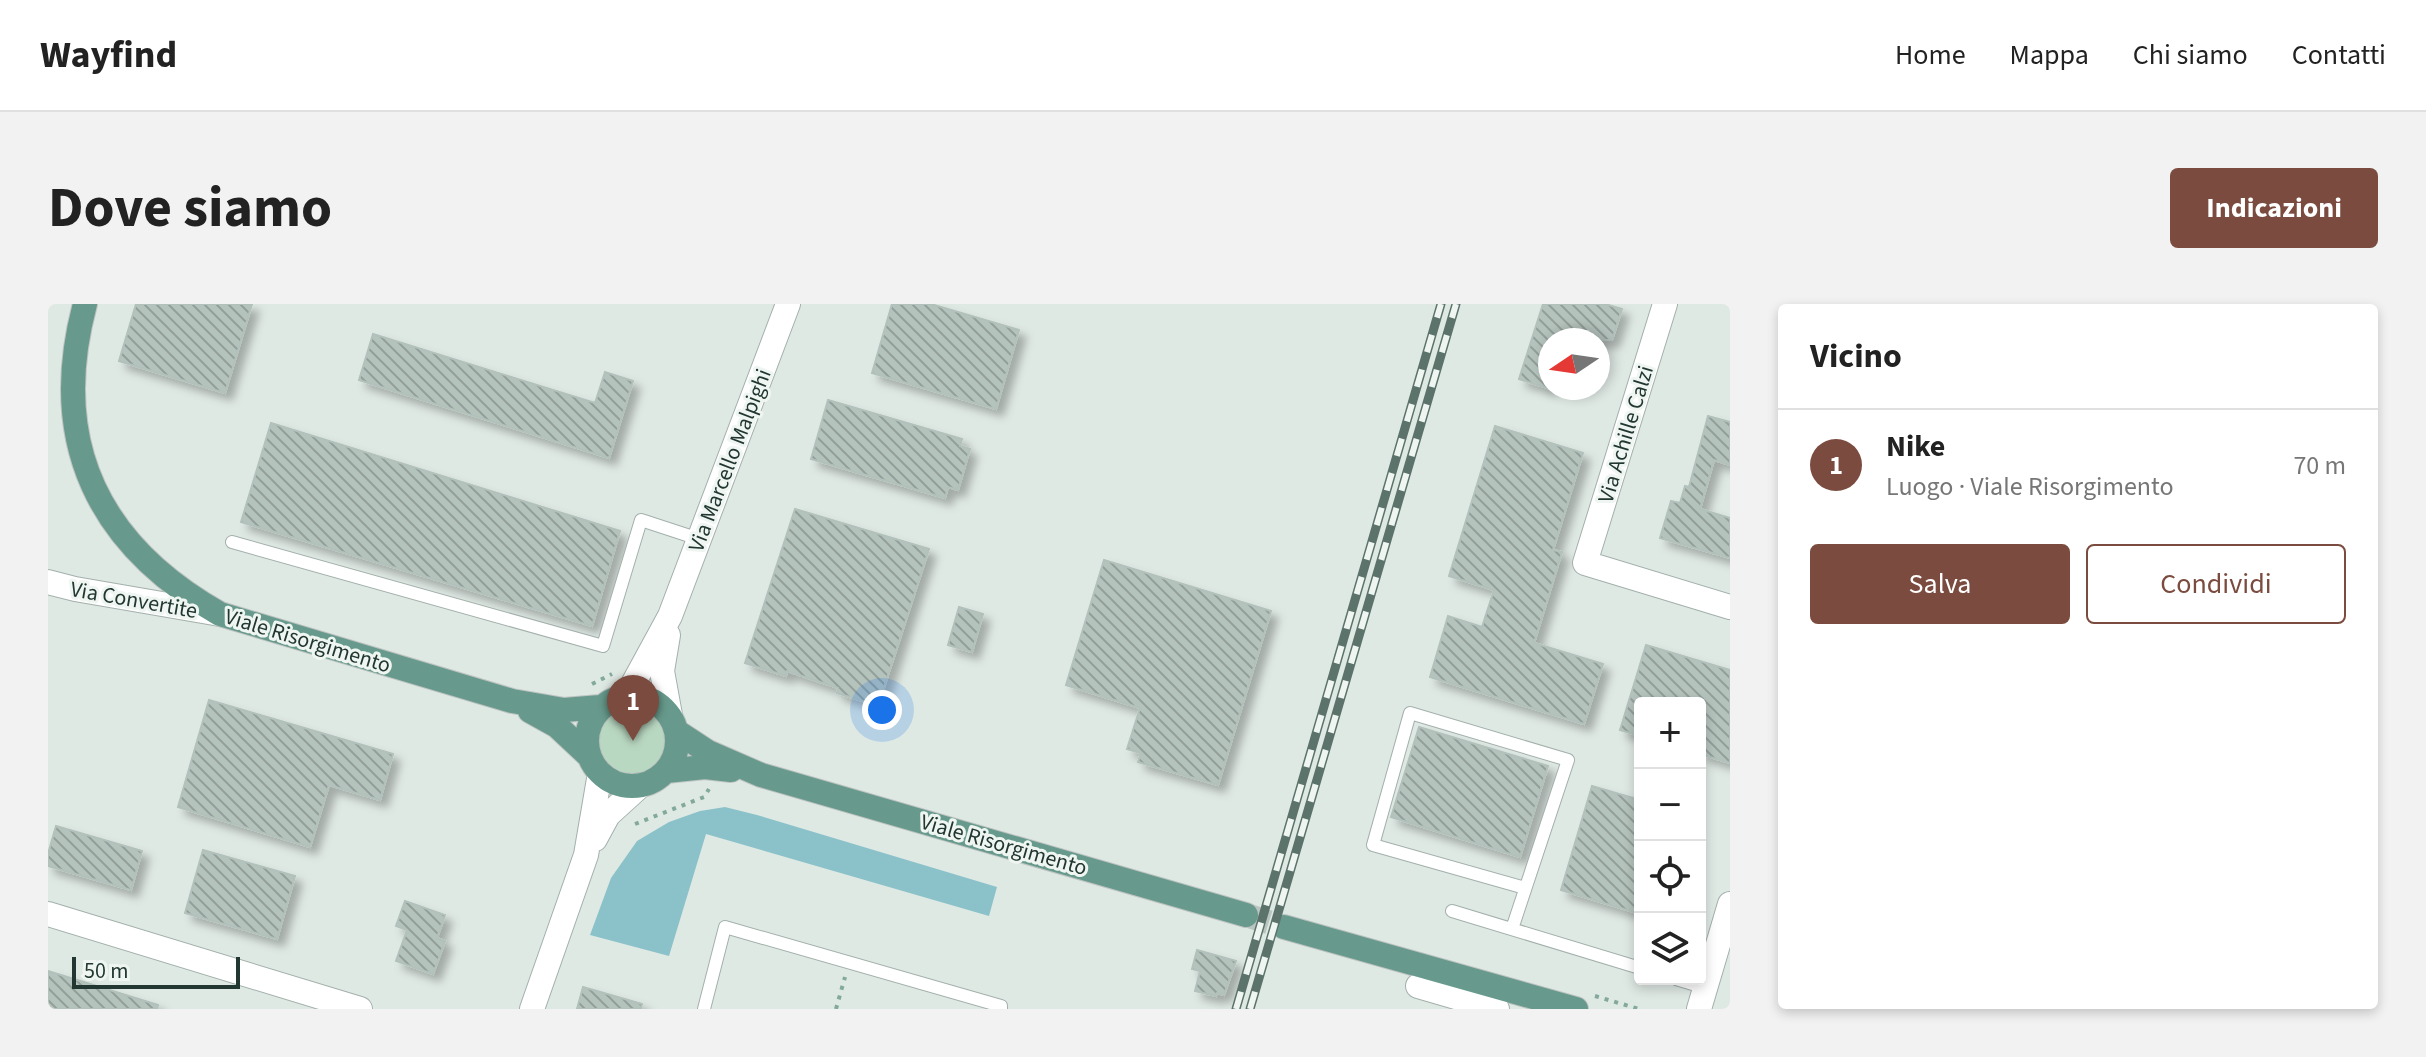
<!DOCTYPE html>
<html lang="it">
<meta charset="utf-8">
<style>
:root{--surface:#fff;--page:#f2f2f2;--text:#222;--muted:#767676;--line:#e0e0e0;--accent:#7a4b3e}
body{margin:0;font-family:"Source Sans 3",sans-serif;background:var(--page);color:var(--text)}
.controls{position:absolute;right:24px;bottom:24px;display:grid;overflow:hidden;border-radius:8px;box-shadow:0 4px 12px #0003}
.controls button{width:72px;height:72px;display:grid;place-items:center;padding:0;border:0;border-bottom:2px solid var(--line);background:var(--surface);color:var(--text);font:40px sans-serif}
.compass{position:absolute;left:1490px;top:24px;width:72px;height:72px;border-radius:50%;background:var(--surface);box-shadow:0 4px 12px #0003;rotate:257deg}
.scale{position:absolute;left:24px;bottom:20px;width:168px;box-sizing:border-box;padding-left:8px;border:4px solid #223731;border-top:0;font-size:22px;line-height:28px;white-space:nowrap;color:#223731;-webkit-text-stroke:6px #eff6f2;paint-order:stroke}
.you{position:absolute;left:834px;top:406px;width:28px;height:28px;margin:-20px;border:6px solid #fff;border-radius:50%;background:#1a73e8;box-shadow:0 0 0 12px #1a73e833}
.badge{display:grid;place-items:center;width:52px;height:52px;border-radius:50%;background:var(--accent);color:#fff;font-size:26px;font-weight:700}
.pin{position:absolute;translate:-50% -66px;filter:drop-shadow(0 2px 4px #0008)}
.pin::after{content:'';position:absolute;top:42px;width:28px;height:24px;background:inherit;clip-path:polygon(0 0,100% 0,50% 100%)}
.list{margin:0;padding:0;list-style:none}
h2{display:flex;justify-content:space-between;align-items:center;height:104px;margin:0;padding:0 32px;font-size:34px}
h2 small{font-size:26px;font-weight:400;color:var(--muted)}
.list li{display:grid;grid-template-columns:52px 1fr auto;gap:24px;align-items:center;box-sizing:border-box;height:112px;padding:0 32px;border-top:2px solid var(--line)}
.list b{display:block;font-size:30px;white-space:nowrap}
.list p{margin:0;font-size:26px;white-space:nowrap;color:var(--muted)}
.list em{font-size:26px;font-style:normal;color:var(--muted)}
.actions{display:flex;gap:16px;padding:24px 32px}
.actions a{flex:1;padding:18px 0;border:2px solid var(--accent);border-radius:8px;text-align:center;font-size:28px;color:var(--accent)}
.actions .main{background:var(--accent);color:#fff}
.icon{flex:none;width:44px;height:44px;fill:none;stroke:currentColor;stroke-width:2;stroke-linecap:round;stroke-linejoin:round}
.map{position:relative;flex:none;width:1682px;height:705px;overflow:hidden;border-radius:8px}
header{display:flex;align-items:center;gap:48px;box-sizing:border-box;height:112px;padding:0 40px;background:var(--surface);border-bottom:2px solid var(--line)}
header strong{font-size:38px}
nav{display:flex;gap:44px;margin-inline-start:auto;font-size:28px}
.intro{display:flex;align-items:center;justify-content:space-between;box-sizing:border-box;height:192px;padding:0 48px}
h1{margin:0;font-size:56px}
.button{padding:20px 36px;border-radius:8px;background:var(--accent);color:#fff;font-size:28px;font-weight:700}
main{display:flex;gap:48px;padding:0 48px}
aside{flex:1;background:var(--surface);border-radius:8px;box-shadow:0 4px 12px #0003}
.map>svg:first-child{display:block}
.green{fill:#b9d8c1}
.water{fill:#8bc2c9}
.building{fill:url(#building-back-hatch);stroke:#b2c1bb;stroke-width:2;filter:url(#shadow)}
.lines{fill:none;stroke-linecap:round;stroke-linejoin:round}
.primary-tunnel{stroke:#b9c5c0;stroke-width:24;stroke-dasharray:24 12;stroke-linecap:butt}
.service-casing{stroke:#a3b0ab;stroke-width:14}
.minor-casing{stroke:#a3b0ab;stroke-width:26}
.primary-casing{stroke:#bdc3c1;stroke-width:26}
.path{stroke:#82a99c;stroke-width:4;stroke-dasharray:4 6;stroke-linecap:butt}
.service{stroke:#fff;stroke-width:12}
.minor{stroke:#fff;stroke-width:24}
.primary{stroke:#679a8c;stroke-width:24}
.rail-casing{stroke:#5c736c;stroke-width:9}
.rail{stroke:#eff6f2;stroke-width:6;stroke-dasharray:18;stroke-linecap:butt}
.labels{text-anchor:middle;stroke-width:6;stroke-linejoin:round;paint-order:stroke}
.street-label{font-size:22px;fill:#223731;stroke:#eff6f2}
</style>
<header>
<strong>Wayfind</strong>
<nav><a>Home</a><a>Mappa</a><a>Chi siamo</a><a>Contatti</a></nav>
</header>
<div class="intro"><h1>Dove siamo</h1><a class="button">Indicazioni</a></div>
<main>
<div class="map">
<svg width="1682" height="705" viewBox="0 0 1682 705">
<defs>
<pattern id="building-back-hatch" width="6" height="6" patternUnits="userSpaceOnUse" patternTransform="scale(2)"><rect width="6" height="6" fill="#b5c3bd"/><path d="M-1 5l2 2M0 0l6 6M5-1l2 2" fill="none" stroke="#939f9a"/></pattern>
<filter id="shadow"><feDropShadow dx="7" dy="7" stdDeviation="4" flood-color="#0004"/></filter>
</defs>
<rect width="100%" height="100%" fill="#dfe9e4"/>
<path class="green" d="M548 437a36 36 0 1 1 72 0a36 36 0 1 1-72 0Z"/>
<path class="water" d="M677 503 709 511 949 583 941 612 658 530 621 652 542 631 563 574 589 537 621 518 652 507Z"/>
<path class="building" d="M88 0H204L177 89 71 57Z
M844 0H883L971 26 948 105 824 69Z
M1495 0H1557L1574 5 1564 36H1502V85L1471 75Z
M325 30 547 99 557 68 585 77 561 154 311 76Z
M780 96 914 135 912 142 922 145 910 186 900 183 897 194 763 155Z
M1660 112 1682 118V161L1666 156 1652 205 1682 214V254L1612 234 1623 197 1632 199 1637 182 1641 183Z
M223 119 572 227 544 322 193 218Z
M1447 122 1535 149 1505 246 1514 248 1486 339 1555 360 1536 420 1382 373 1400 312 1434 323 1446 286 1401 272Z
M747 205 881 245 830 402 789 389 790 384 739 367 738 372 697 359Z
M1056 256 1223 307 1170 481 1090 458 1093 449 1079 445 1092 404 1018 381Z
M911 303 935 310 924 348 900 341Z
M1598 341 1682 366V459L1652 450V399H1592V432L1572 426Z
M161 396 345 450 332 496 281 481 262 543 130 503Z
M1371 423 1500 462 1472 553 1343 513Z
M1544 482 1592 496V610L1513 586Z
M8 522 94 547 83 586 0 562V550Z
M155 546 247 572 229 635 137 609Z
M357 597 397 611 389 634 397 637 385 670 348 657 359 626 348 622Z
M1149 646 1188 657 1176 691 1169 689 1168 692 1147 687 1152 667 1144 665Z
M0 667 110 701 109 705H0Z
M535 683 594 700 593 705H529Z"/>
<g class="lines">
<path class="primary-tunnel" d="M1198 611 1236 623"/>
<g class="service-casing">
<path id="service" d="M184 238 555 342 593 216 651 235
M1404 607 1592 664
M1464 625 1520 456 1362 409 1325 541 1477 584
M1628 675 1658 684
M656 705 677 623 953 702V705"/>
</g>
<g class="minor-casing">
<path id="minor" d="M1617 0 1537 259 1682 303
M0 278 27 285 172 310
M620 331 614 367 622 411
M579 391 622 312 740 0
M547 535 560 511 593 481
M0 610 312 705
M1370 682 1449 705
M484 705 538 551 552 469
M1651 705 1682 600"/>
</g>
<g class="primary-casing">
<path id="primary" d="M37 0C0 138 50 241 172 310L464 397 516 406 552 403
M539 437a45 45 0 1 1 90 0a45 45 0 1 1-90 0Z
M482 407 509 422 540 451
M628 427 660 448 713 471 1198 611
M618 467 657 463 683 466
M1236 623 1528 705"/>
</g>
<path class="path" d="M544 380 564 370
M587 520 656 493 661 485
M1547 692 1591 705
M788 705 797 673"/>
<use href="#service" class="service"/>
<use href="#minor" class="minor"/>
<use href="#primary" class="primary"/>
<g class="rail-casing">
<path id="rail" d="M1188 705 1393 0
M1202 705 1408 0"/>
</g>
<use href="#rail" class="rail"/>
</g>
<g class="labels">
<g class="street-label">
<text transform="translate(1577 130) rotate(-73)" y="8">Via Achille Calzi</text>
<text transform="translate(681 156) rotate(-69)" y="8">Via Marcello Malpighi</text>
<text transform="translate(86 295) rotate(10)" y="8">Via Convertite</text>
<text transform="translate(260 336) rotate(17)" y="8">Viale Risorgimento</text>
<text transform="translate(956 540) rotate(16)" y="8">Viale Risorgimento</text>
</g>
</g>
</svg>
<div class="controls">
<button>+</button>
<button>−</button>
<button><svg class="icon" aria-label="locate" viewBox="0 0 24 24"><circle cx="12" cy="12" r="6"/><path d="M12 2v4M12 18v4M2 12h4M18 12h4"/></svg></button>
<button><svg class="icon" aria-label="layers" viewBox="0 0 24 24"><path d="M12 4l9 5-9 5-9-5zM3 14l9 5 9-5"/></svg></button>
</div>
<svg class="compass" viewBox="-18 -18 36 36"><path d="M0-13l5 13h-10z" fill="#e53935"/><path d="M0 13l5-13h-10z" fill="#767676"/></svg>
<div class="scale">50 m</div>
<div class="you"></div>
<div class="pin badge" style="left:585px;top:437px">1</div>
</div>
<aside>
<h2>Vicino<small></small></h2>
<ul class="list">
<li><span class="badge">1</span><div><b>Nike</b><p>Luogo · Viale Risorgimento</p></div><em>70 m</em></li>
</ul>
<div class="actions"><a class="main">Salva</a><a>Condividi</a></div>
</aside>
</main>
